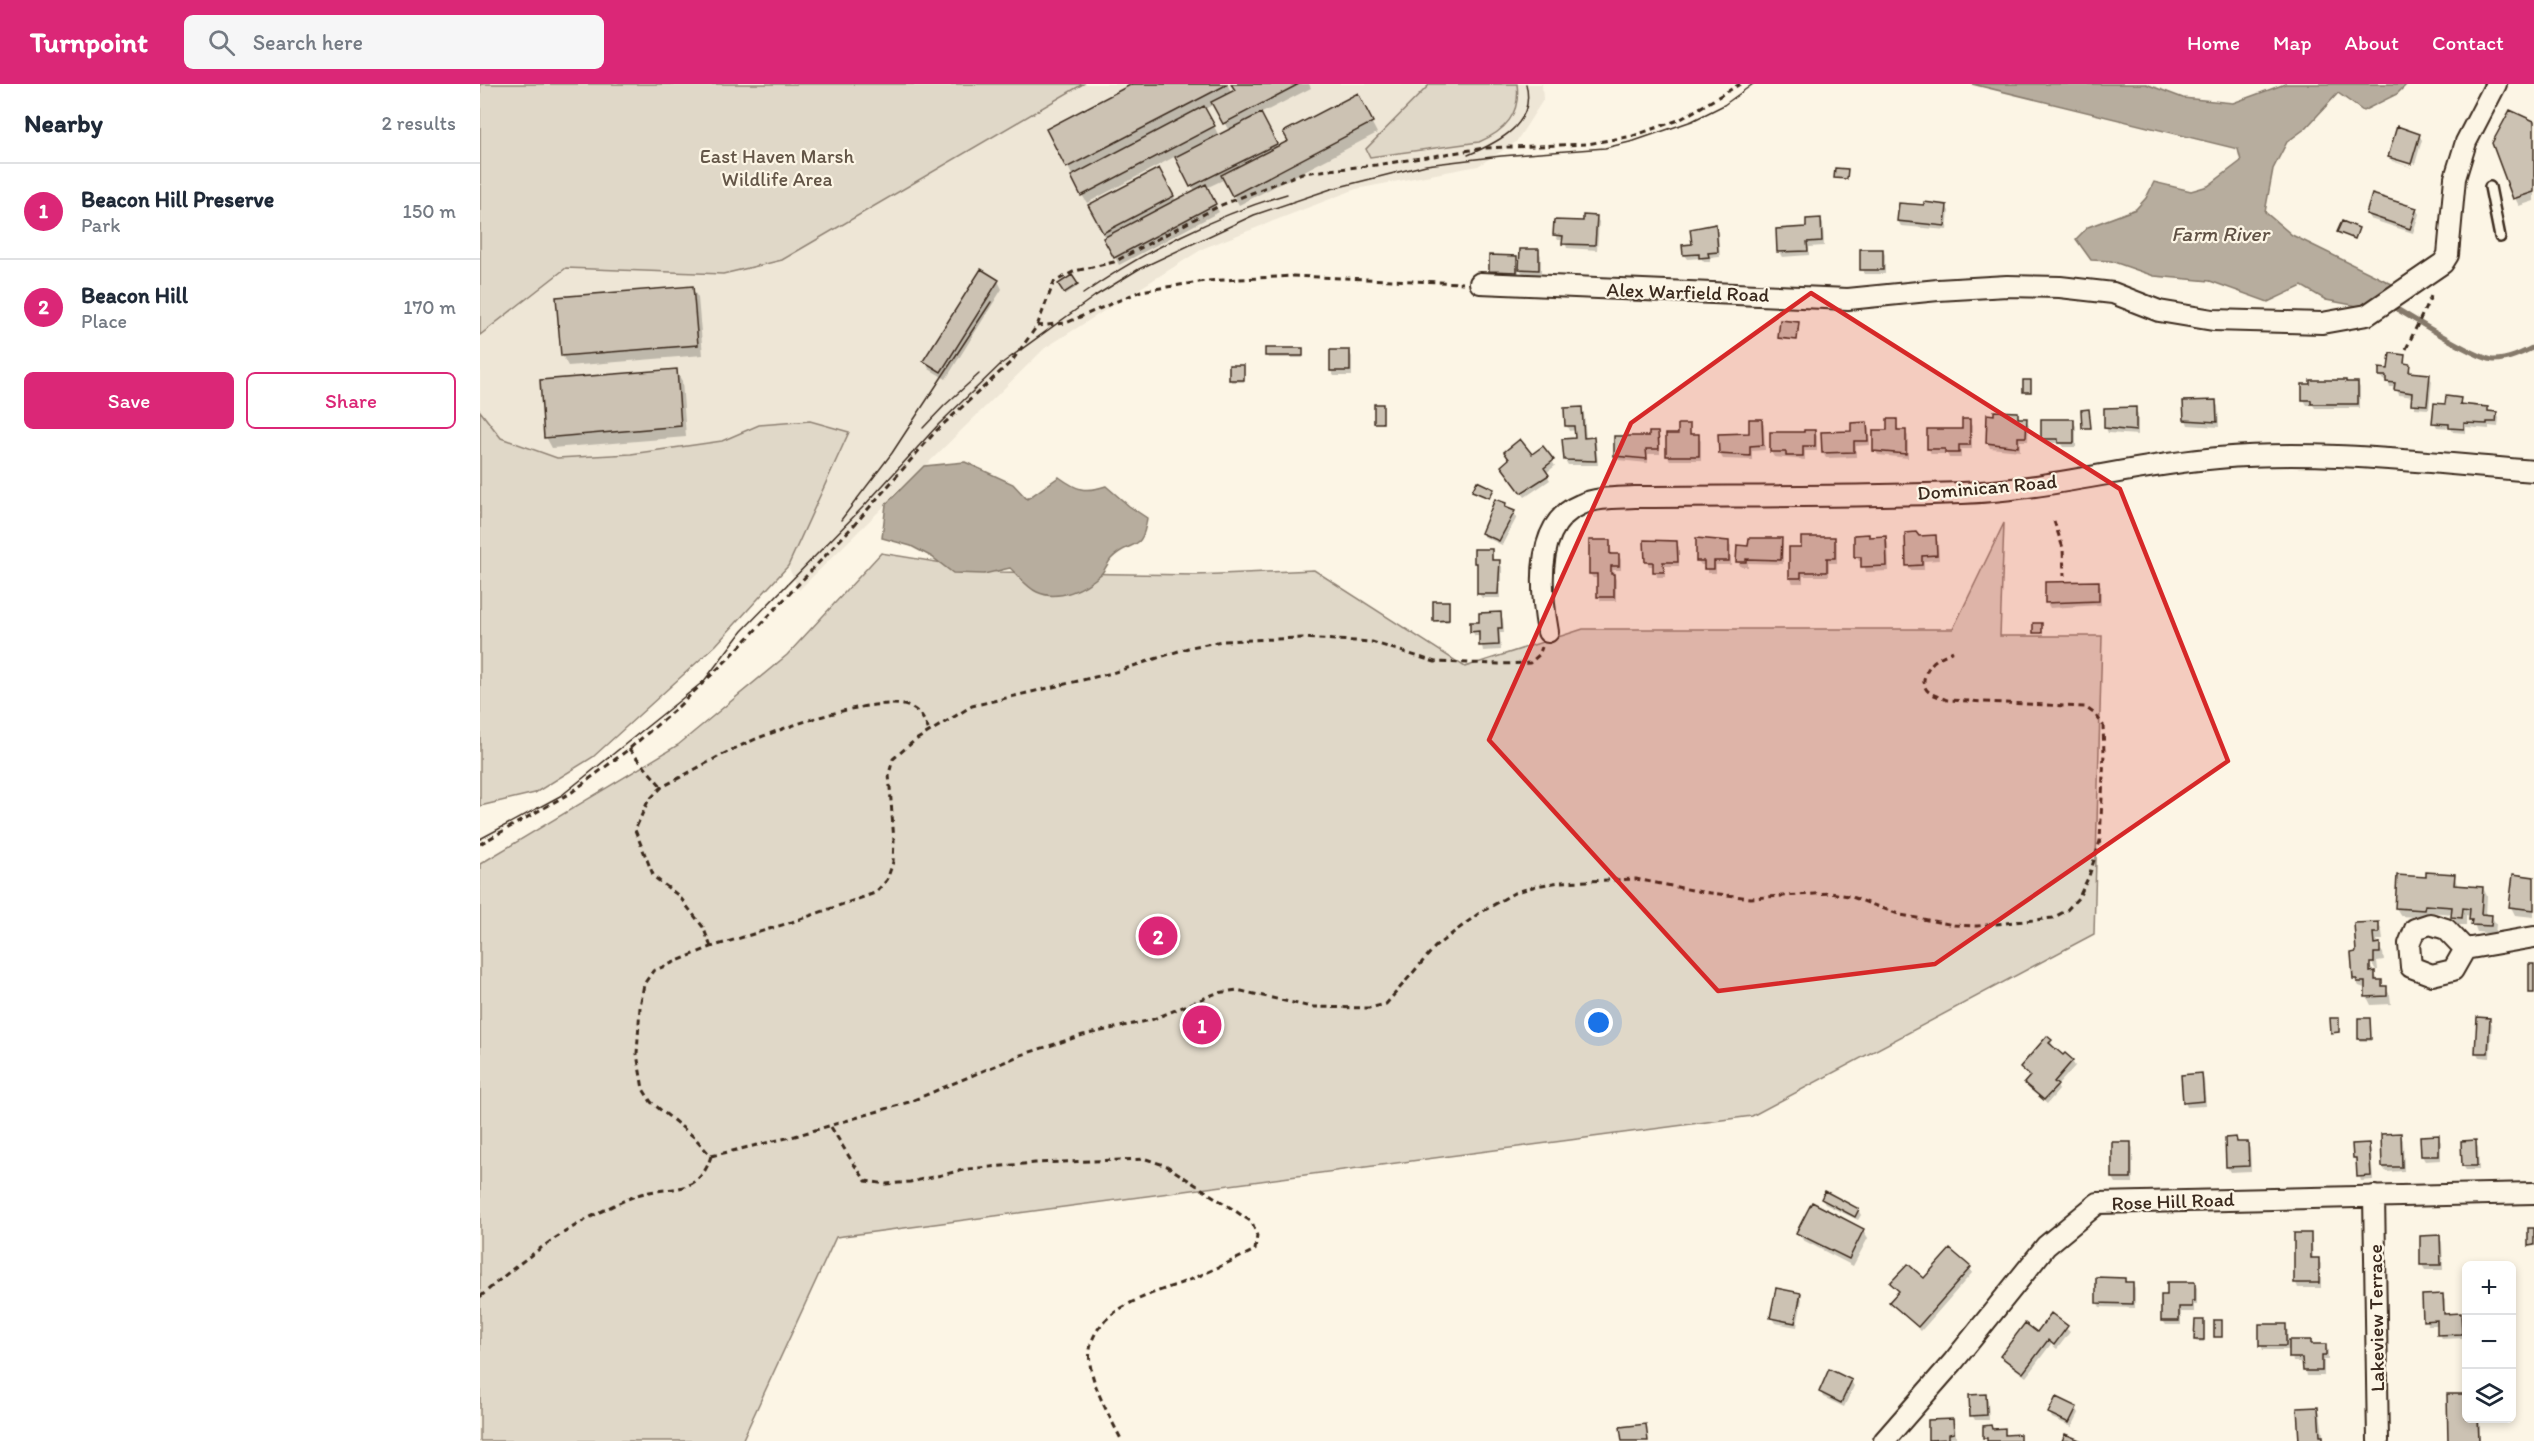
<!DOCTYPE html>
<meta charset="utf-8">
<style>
:root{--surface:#fff;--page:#f6f6f7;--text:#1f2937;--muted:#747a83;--line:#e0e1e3;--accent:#db2777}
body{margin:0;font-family:Itim,sans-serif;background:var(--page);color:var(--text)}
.controls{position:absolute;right:18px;bottom:18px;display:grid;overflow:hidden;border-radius:9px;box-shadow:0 3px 9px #0003}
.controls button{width:54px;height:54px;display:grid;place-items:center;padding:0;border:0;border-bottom:2px solid var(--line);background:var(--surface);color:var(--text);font:30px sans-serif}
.you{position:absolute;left:1119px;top:939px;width:21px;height:21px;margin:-15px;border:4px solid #fff;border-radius:50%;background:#1a73e8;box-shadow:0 0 0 9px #1a73e833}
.badge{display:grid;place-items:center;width:39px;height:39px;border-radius:50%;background:var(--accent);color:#fff;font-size:20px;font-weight:700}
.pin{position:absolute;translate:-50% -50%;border:3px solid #fff;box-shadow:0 2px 6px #0006}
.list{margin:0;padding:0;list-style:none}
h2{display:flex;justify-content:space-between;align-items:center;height:78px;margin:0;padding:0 24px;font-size:26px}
h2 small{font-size:20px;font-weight:400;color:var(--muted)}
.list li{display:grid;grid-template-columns:39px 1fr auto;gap:18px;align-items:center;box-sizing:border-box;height:96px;padding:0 24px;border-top:2px solid var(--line)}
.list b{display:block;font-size:22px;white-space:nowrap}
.list p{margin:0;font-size:20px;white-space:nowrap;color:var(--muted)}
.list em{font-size:20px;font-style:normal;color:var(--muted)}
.actions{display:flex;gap:12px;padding:18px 24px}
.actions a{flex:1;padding:14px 0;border:2px solid var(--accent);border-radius:9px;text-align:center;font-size:21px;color:var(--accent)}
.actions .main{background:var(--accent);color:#fff}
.icon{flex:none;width:33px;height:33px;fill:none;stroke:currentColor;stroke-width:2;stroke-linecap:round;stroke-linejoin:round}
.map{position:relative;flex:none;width:2054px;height:1357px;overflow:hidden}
header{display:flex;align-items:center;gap:36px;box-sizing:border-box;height:84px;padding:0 30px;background:var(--accent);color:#fff}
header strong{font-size:28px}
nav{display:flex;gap:33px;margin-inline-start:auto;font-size:21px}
.search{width:420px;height:54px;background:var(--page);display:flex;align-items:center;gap:15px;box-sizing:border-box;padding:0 21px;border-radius:9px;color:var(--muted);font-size:22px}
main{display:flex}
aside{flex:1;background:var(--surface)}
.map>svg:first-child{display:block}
.built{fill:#eee6d6}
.green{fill:#e0d8c8;stroke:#8e8173;stroke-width:1.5}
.water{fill:#b7ad9e;stroke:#85796b;stroke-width:1.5}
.shadow{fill:#0003;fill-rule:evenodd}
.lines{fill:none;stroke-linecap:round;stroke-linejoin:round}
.stream{stroke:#85796b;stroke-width:5}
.building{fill:#ccc2b3;stroke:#3b2a1e;stroke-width:1.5}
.lane-casing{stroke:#3b2a1e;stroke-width:14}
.street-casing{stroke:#3b2a1e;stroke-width:24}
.path{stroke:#3b2a1e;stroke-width:3;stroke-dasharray:6 4.5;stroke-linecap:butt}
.lane{stroke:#fcf5e5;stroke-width:9}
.street{stroke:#fcf5e5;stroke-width:20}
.tram{stroke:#3b2a1e;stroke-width:1.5}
.marked{fill:#d62828;fill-opacity:0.2;stroke:#d62828;stroke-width:4.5;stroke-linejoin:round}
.labels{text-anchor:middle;stroke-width:4.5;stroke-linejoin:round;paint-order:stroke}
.park-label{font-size:20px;fill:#645648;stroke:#fcf5e5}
.street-label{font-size:20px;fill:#3b2a1e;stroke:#fcf5e5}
.water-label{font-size:21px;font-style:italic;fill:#605144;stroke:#fcf5e5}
</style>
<header>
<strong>Turnpoint</strong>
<div class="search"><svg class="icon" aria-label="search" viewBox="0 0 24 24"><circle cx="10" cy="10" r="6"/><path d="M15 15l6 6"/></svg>Search here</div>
<nav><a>Home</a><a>Map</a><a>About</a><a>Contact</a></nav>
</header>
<main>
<aside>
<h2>Nearby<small>2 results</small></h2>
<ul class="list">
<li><span class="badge">1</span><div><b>Beacon Hill Preserve</b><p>Park</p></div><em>150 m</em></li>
<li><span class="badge">2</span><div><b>Beacon Hill</b><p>Place</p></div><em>170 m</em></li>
</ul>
<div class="actions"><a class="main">Save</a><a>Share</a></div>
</aside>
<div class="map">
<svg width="2054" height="1357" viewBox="0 0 2054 1357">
<rect width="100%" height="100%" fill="#fcf5e5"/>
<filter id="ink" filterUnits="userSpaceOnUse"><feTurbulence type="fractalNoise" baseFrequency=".0167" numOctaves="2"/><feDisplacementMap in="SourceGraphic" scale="12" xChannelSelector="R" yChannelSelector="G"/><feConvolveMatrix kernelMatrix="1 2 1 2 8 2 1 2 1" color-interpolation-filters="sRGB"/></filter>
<g filter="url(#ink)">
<path class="built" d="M599 0H1062L1063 16 1036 58 998 82 876 105 724 164 565 264 319 506 308 482 353 379 34 484 0 487V226L44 196Z"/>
<path class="green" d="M0 0H603L302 176 243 190 86 184 0 251Z
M950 0H1037C1041 30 1025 47 999 58L890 73 886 65Z
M0 327 21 354 77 374 151 370 242 357 279 341 330 337 369 348 308 482 236 561 113 673 55 709 0 722Z
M1524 439 1520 552H1622L1614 850 1272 1032 356 1153 262 1357H0V780L198 661 307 571 401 469 518 488 716 491 834 486 985 583 1103 545H1473Z"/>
<path class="water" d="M1492 0H1666L1703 14 1753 19 1805 0H1927L1917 10 1883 27 1858 9 1826 44 1807 58 1793 85 1785 128 1812 151 1916 202 1888 224 1846 216 1822 202 1788 218 1730 197 1674 192 1631 177 1611 176 1596 155 1608 143 1656 125 1666 114 1674 98 1711 107 1728 102 1761 77 1758 65Z
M485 378 533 400 547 415 579 393C597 406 604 409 626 402L649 422 667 434C662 471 651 454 631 475 627 480 625 486 621 490 605 505 578 518 557 508 547 504 538 491 530 484L504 490 473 489 452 473 431 462 402 454 406 420 444 382Z"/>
<path class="shadow" d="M655 0H747L752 9 757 7 753 0H829L831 4 780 30 798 64 883 22 897 49 759 121 745 95 726 104 739 128 639 181 610 122 679 86 696 117 715 107 696 72 607 119 602 111 588 83ZM734 20 749 47 739 52 725 25Z
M2054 39V117L2039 122 2035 114Z
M1939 51 1942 56 1935 80 1911 72V75L1933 84 1912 77 1909 72Z
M1466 122 1469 127 1467 146 1421 142 1418 137 1445 123Z
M1936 125 1939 130 1933 149 1890 135 1887 130Z
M1116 133 1119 138 1117 166 1087 164 1084 156H1078L1075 151Z
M1340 135 1343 140 1344 162 1329 163V171L1302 173 1299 168Z
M1235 142 1238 147 1240 173 1230 174V178H1224L1221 174 1207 175 1204 171Z
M1403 166 1405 171V190H1384L1382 185Z
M1059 167 1061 172V190H1043L1039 183V192L1013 191 1010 187 1037 174 1040 180Z
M592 193 597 203 586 210 580 200Z
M518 197 522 205 466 295 449 285 445 277Z
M212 204 218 214 223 271 88 282 82 271Z
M1318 240 1317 257 1301 255 1300 253Z
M822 266 823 274H788L787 272Z
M870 268 872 273V292H854L851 287Z
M1924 272 1926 281 1931 286V290L1949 292 1952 297 1949 325 1935 324 1933 313 1919 311 1916 303H1910L1908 296H1903L1900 291 1910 286Z
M763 283 764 298H752L751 296Z
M196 287 202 297 206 353 72 364 66 353Z
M1878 299 1880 304V324H1835L1833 321H1827L1824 316V301Z
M1980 315 1982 322 2007 324 2010 329H2016L2019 334 2018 343 2009 342V345L1986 343V349L1973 348 1971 344 1957 343 1954 338 1967 321Z
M1735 317 1738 322 1739 343 1708 341 1706 336Z
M1101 324 1104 329 1106 355 1113 354 1116 359 1118 381H1088L1085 376 1097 356 1096 346 1089 347 1087 342Z
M1655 325 1658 330V351L1628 349 1626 344Z
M1537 330 1540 336H1546L1549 341 1548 357H1540V367L1510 364 1508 359Z
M1281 336 1284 341 1285 366 1272 367V376L1243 375 1240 370 1271 350Z
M1416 337 1419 347H1425L1428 352V374L1398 371 1395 366Z
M1489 337 1492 342V365H1481V374H1469L1467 370H1451L1449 365 1484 346Z
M1593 337 1596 342V363H1583L1580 359H1565L1562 354Z
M1386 340 1389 345 1390 361 1376 362V373L1346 374 1343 369Z
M1209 341 1211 352H1218L1221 357V376H1190L1187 372Z
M1334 348 1337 352V367H1325V376L1294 373 1291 368V350Z
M1177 349 1180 354V370H1168V379L1138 376 1135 371Z
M1052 372 1072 377 1075 382 1066 389 1070 396 1045 413 1025 387Z
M1012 406 1010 415 994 407Z
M1025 421 1037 433 1022 461 1005 453 1002 449Z
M1455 453 1458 458 1459 476 1444 477V486H1430L1427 481 1438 454Z
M1354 454 1357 459V479H1349V492H1323V499H1313L1310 494 1323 465Z
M1389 454H1405L1408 459 1409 487 1386 488 1383 477H1379L1376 472Z
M1218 455 1248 458 1251 463V481H1236V489H1228L1225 481H1221L1218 477Z
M1301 456 1303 461V480L1268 479V483H1261L1258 478 1270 463Z
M1130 458 1132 471H1139L1141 476V486H1133L1136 496V517H1121L1118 512V494H1113L1110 490Z
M1196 458 1199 463V482H1185V493H1177L1175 482H1169L1166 477Z
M1011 466 1014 478H1019L1022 483V497H1019L1020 514H1002L999 510V484L996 478Z
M1618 498 1621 503V521L1570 524 1567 519V499Z
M968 518 969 538H956L955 536Z
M1020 530 1023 535 1024 549H1020L1021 566 1003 567 1000 552H995L992 547 1001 539Z
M1974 791 1978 803 2003 804 2007 812 2006 832H2011L2016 840 2015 850 1997 848 1991 832 1986 831V841H1977L1973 830 1948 828V834L1921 832 1916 824 1947 795Z
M2054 794V833L2035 831 2031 823Z
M1898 839 1902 847 1903 856H1897V861L1903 869 1904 876 1897 877 1898 886H1896L1887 872 1885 873 1899 898 1901 897 1910 911 1911 920 1891 921 1887 913V905L1879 902 1874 895 1877 870Z
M1890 935 1891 957H1880L1879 955Z
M2009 935 2012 940 2010 974 1999 973 1996 968Z
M1571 957 1573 962 1572 964 1583 974 1592 977 1595 982 1577 1002 1579 1006 1567 1020 1548 1004 1546 999 1551 993 1542 983Z
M1722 991 1724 996 1726 1022 1707 1023 1705 1018Z
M1920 1051 1923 1056 1924 1087 1906 1088 1903 1083Z
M1958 1053 1961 1058V1076L1945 1077 1942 1072Z
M1755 1055 1758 1060H1767L1770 1064 1771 1087 1750 1088 1747 1083Z
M1995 1058 1998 1063 1999 1086H1986L1983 1082Z
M1650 1059 1653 1064V1099H1636L1633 1094Z
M1888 1061 1891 1066 1893 1096 1881 1097 1874 1073Z
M1342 1115 1378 1126 1381 1131 1378 1136 1345 1120Z
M1383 1146 1388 1154 1373 1182 1323 1156 1318 1149Z
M1830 1150 1832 1155 1833 1175H1838L1841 1180V1204H1818L1816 1199Z
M1941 1153H1959L1962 1158 1963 1186H1945L1942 1181Z
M1490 1184 1492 1189 1441 1247 1411 1218 1420 1209 1412 1199 1445 1197Z
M1644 1195 1647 1199H1652L1655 1204V1224L1620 1223 1617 1218Z
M1714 1199 1717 1204V1221H1714V1228H1701V1241H1686L1683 1237Z
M1320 1210 1322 1215 1317 1243 1295 1239 1292 1234Z
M1962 1211 1965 1216V1232L1980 1231 1983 1236 1984 1254 1962 1255 1958 1241H1948L1945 1236Z
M1571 1231 1590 1248 1577 1265 1571 1260 1546 1293 1525 1277 1522 1272 1557 1250Z
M1724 1237V1258H1717L1715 1256Z
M1805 1241 1808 1246V1258L1830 1257 1832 1262H1845L1848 1266V1276H1844V1292H1827L1824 1278H1813L1811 1266H1783L1781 1261Z
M1371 1297 1374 1302 1364 1323 1343 1313 1341 1308Z
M1986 1311V1334H2000V1357H1970L1968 1312Z
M1505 1312 1508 1317 1509 1336H1495L1492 1331Z
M1596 1324 1599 1329 1592 1343 1572 1334 1570 1329Z
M1838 1324 1840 1329 1844 1357H1820Z
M1472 1337 1475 1341 1476 1354H1471V1357H1450Z"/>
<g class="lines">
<path class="stream" d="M1910 221C1928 231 1998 276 2014 276 2028 276 2042 269 2054 263"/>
</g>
<path class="building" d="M652 0H748L586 84 566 45Z
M751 0H819L743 40 731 18 755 6Z
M878 9 893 38 752 112 741 91 808 57 803 48Z
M724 22 735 42 601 112 591 92Z
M2030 26 2054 37V108L2033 115 2012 59Z
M781 29 797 60 710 103 695 73Z
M1917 42 1940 50 1931 80 1908 73Z
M679 84 694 112 623 149 608 121Z
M1355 84 1368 85 1367 95 1354 94Z
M726 100 736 120 634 174 623 154Z
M1892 110 1937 124 1930 145 1886 130Z
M1444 118 1467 121 1465 142 1417 137 1419 119 1444 121Z
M1103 131 1117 132 1115 161 1082 160 1083 152 1073 151 1074 136 1103 137Z
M1341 134 1342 157 1327 158 1328 167 1297 168 1296 145 1326 143V135Z
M1862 137 1879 144 1875 155 1857 148Z
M1236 140 1238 168 1228 169 1229 173 1219 174V170L1203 171 1202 161 1212 160 1210 145Z
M1040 165H1059V186L1039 185Z
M1380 165H1403V186H1380Z
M1009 171 1037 172V188L1009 187Z
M501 185 519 196 461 288 443 277Z
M592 191 598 200 584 209 578 200Z
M213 202 218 261 81 272 76 213Z
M1300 236 1319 238 1317 256 1298 254Z
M785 264H823V272H785Z
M850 266H870V287H850Z
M1910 269 1925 271 1924 279 1930 280 1929 288 1950 290 1947 321 1931 320 1932 309 1914 306 1915 299 1906 298V292H1899V284L1908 285Z
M749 281H764V296H749Z
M197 285 201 342 64 354 60 296Z
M1543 296H1551V308H1543Z
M1830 296H1866V298H1878V320H1831V316H1822V300H1830Z
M1966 312 1981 314 1980 320 2008 323V327L2017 328 2016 338H2007V340L1984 339V345L1969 344V340L1952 339 1954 319 1965 320Z
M1736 316 1737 338 1704 336 1703 317Z
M894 320H903V339H894Z
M1102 323 1104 354 1114 353 1116 377 1084 376 1082 355 1095 354 1094 342H1085L1084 324Z
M1656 323V347L1624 344V324Z
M1609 325 1611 344H1602L1601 326Z
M1514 327 1538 328V334H1547L1546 353H1538V363L1506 359 1507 330 1514 331Z
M1269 335H1282L1283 361 1270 362V372L1239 370 1238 350 1269 349Z
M1407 335H1417V346H1426V370L1393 367V346H1407Z
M1482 335H1490V361H1479V369H1465V365H1447V345H1482Z
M1561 335H1594V359H1578V355H1561Z
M1387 338 1388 357H1374V368L1342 369 1341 348 1371 347V339Z
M1198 340H1210V350H1219V372H1186V350H1198Z
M1324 346H1335V362H1323V372H1306V368H1290V348H1324Z
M1169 348H1178L1179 365H1166L1167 375 1134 372V352H1169Z
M1040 355 1052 370 1063 362 1074 376 1064 384 1069 391 1041 409 1021 382 1029 375 1024 368Z
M997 397 1014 405 1009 414 992 407Z
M1015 415 1026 419 1025 423 1035 427 1019 457 1001 449Z
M1436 448 1439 452 1456 451 1457 471 1442 472V481L1426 482 1425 449Z
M1389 450V453L1406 452 1407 482 1381 483V473H1374V451Z
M1321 453H1355V474H1347V488H1321V494H1309V463H1321Z
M1216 454 1249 457V477H1234V485H1224V477H1216Z
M1269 454H1302L1301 476 1266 475V478H1256L1257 461 1268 462Z
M1109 456H1130V470H1139V482H1131V490H1134V513H1117V490H1109Z
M1164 456 1197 457 1198 478H1183L1184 488H1173V478H1165Z
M994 465H1012V476H1020L1018 510H997V479H994Z
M1619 497V517L1565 519V498Z
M953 517H969V536L953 537Z
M1021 528 1022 544H1018L1019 561 999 562V547L990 548V538H999V529Z
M1553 539H1562V549H1553Z
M1946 788 1975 790 1974 801 2003 803 2001 830 2012 831 2011 842 1991 841 1992 836H1989L1990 825 1983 824 1982 834 1971 833 1972 823 1945 821 1944 826 1915 824 1917 791 1946 793Z
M2033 790 2054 793V826L2029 823Z
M1899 838V849H1893L1894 860 1900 859V869H1894V879H1890V888L1895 887V896H1902V902H1907V912L1885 913V898H1877V895H1873L1871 869 1876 868 1874 839Z
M2049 880H2054V909H2049Z
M1997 933 2010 934 2008 969H1995Z
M1850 934H1859V948L1851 949Z
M1878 934H1890L1891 955H1878Z
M1567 952 1572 956 1569 959 1583 971 1585 969 1593 976 1574 998 1578 1001 1564 1016 1544 999 1550 992 1540 983Z
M1722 989 1724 1017 1703 1019 1701 991Z
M1921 1049 1922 1083H1902L1901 1050Z
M1959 1051V1072H1941L1940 1052Z
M1756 1053 1757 1058H1768L1769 1082 1746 1083 1745 1054Z
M1996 1056 1997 1082H1982L1981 1057Z
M1632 1058H1651V1094H1632Z
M1889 1059 1891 1092 1877 1093 1876 1074H1873L1872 1060Z
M1345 1107 1379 1125 1375 1133 1341 1115Z
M1332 1118 1384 1145 1369 1175 1316 1149Z
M2048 1144H2054V1161L2048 1162Z
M1814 1149H1831V1174H1839V1199H1814Z
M1960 1151 1961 1181H1940V1152Z
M1470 1165 1491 1183 1438 1243 1409 1218 1419 1207 1410 1199 1428 1180 1444 1194Z
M1616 1193 1645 1194V1198H1653V1220L1616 1219Z
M1687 1198H1715V1217H1712V1223H1699V1237H1681V1211H1687Z
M1296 1204 1321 1209 1315 1239 1290 1234Z
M1963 1210 1964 1230 1981 1229 1982 1250 1957 1251V1236L1943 1237 1942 1211Z
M1571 1229 1588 1242 1574 1261 1568 1256 1543 1289 1520 1272 1545 1239 1557 1248Z
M1715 1236H1724V1256H1714Z
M1734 1236H1742V1253H1734Z
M1779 1240H1806V1262H1779Z
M1809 1256H1831V1260H1846V1271H1842V1287H1823L1822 1274H1809Z
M1349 1285 1372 1296 1361 1319 1339 1308Z
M1506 1310 1507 1331 1490 1332 1489 1311Z
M1967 1310H1986V1334H1998L1999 1357H1968Z
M1576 1313 1597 1323 1589 1339 1568 1329Z
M1838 1323 1840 1352H1843V1357H1819L1817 1324Z
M1473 1335 1474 1349 1469 1350V1355L1448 1356V1336Z
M1166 1340 1168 1357H1142L1140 1343Z
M1511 1341 1512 1345 1525 1344V1351L1540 1350V1357H1507V1354H1503V1342Z
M1585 1350 1602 1357H1582Z"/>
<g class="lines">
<g class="lane-casing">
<path id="lane" d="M2010 103 2020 153"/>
</g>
<g class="street-casing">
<path id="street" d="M1000 199 1368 215 1458 206 1527 202 1580 203 1633 209 1679 227 1733 236 1842 239 1887 231 1963 179 1968 171 1975 94 1986 58 2016 0
M1068 548C1061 509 1053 440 1100 421 1117 413 1137 414 1155 413 1264 412 1373 413 1482 409 1568 406 1652 381 1738 374 1843 365 1949 379 2054 387
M1950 840 1966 845 1985 865 1973 886 1952 891 1931 883 1929 860 1935 845Z
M1985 865 2054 853
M1894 1112 1898 1357
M1404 1357 1473 1278 1566 1162 1618 1119 2054 1109"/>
</g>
<path class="path" d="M557 242 586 239 661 207 726 197 813 192 983 199
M1926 265 1952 210
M1574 437 1583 464 1584 492
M149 665 182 703
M0 760 92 708 149 665 198 623 251 572 375 440 456 347 532 277 557 242 574 198 595 187 634 178 739 122 822 89 896 81 1004 64 1107 60 1153 52 1201 35 1260 0
M231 863 223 843 199 812 174 793 155 746 168 717 182 703C217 685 252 663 289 650 317 639 406 609 432 624 442 629 445 638 450 649
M351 1043 373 1079 386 1097 406 1100 430 1098 488 1085 555 1079 666 1075 687 1082 772 1138 777 1152 775 1166C754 1176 733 1186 712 1195 674 1210 603 1225 610 1280 614 1306 630 1333 642 1357
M231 1072 315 1052 429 1018 541 971 603 951 671 936 737 909 757 906 831 923 889 924 906 920 955 863 969 852 998 830 1034 809 1056 802 1080 798 1156 795 1222 808 1271 814 1350 809 1369 812 1421 831 1474 841 1497 842 1573 834 1587 826 1599 813 1609 792 1620 757 1624 669 1623 641 1615 630 1605 623 1467 616C1461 613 1454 612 1449 608 1438 600 1447 582 1456 576 1461 572 1468 570 1473 567
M0 1213C45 1172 98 1135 155 1112 184 1100 218 1116 231 1072L214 1053 171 1018 163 1005 157 970 160 923 164 900 173 887 231 863 312 838 395 809 407 796 413 778 414 757 409 690 413 675 434 657 492 622 632 589 711 563 742 557 822 554 892 558 955 578 1019 580 1050 579 1059 571 1062 563"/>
<use href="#lane" class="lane"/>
<use href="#street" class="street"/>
<path class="tram" d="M988 71C1019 58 1056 40 1046 0
M603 210C664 167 736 131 807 110
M443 344 464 322 499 290
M361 436 412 369 511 218
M0 755 82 711 224 597 262 547 383 423 459 340 521 280 615 212 659 185 774 131 851 105 946 81 1021 72 1125 64 1154 57 1212 37 1244 21 1273 0"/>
</g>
</g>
<path class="marked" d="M1331 209 1640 405 1748 677 1455 880 1238 907 1009 656 1151 339Z"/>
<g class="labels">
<g class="park-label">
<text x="297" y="79">East Haven Marsh<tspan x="297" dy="23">Wildlife Area</tspan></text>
</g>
<g class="street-label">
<text transform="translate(1208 208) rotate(2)" y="7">Alex Warfield Road</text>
<text transform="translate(1507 403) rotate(-5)" y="7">Dominican Road</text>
<text transform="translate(1693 1117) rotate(-2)" y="7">Rose Hill Road</text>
<text transform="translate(1896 1234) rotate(-91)" y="7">Lakeview Terrace</text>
</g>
<g class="water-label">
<text x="1740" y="157">Farm River</text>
</g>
</g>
</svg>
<div class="controls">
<button>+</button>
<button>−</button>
<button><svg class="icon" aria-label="layers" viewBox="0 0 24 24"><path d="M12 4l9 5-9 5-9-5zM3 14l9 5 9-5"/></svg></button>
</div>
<div class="you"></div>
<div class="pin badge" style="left:722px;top:941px">1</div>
<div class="pin badge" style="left:678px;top:852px">2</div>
</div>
</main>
